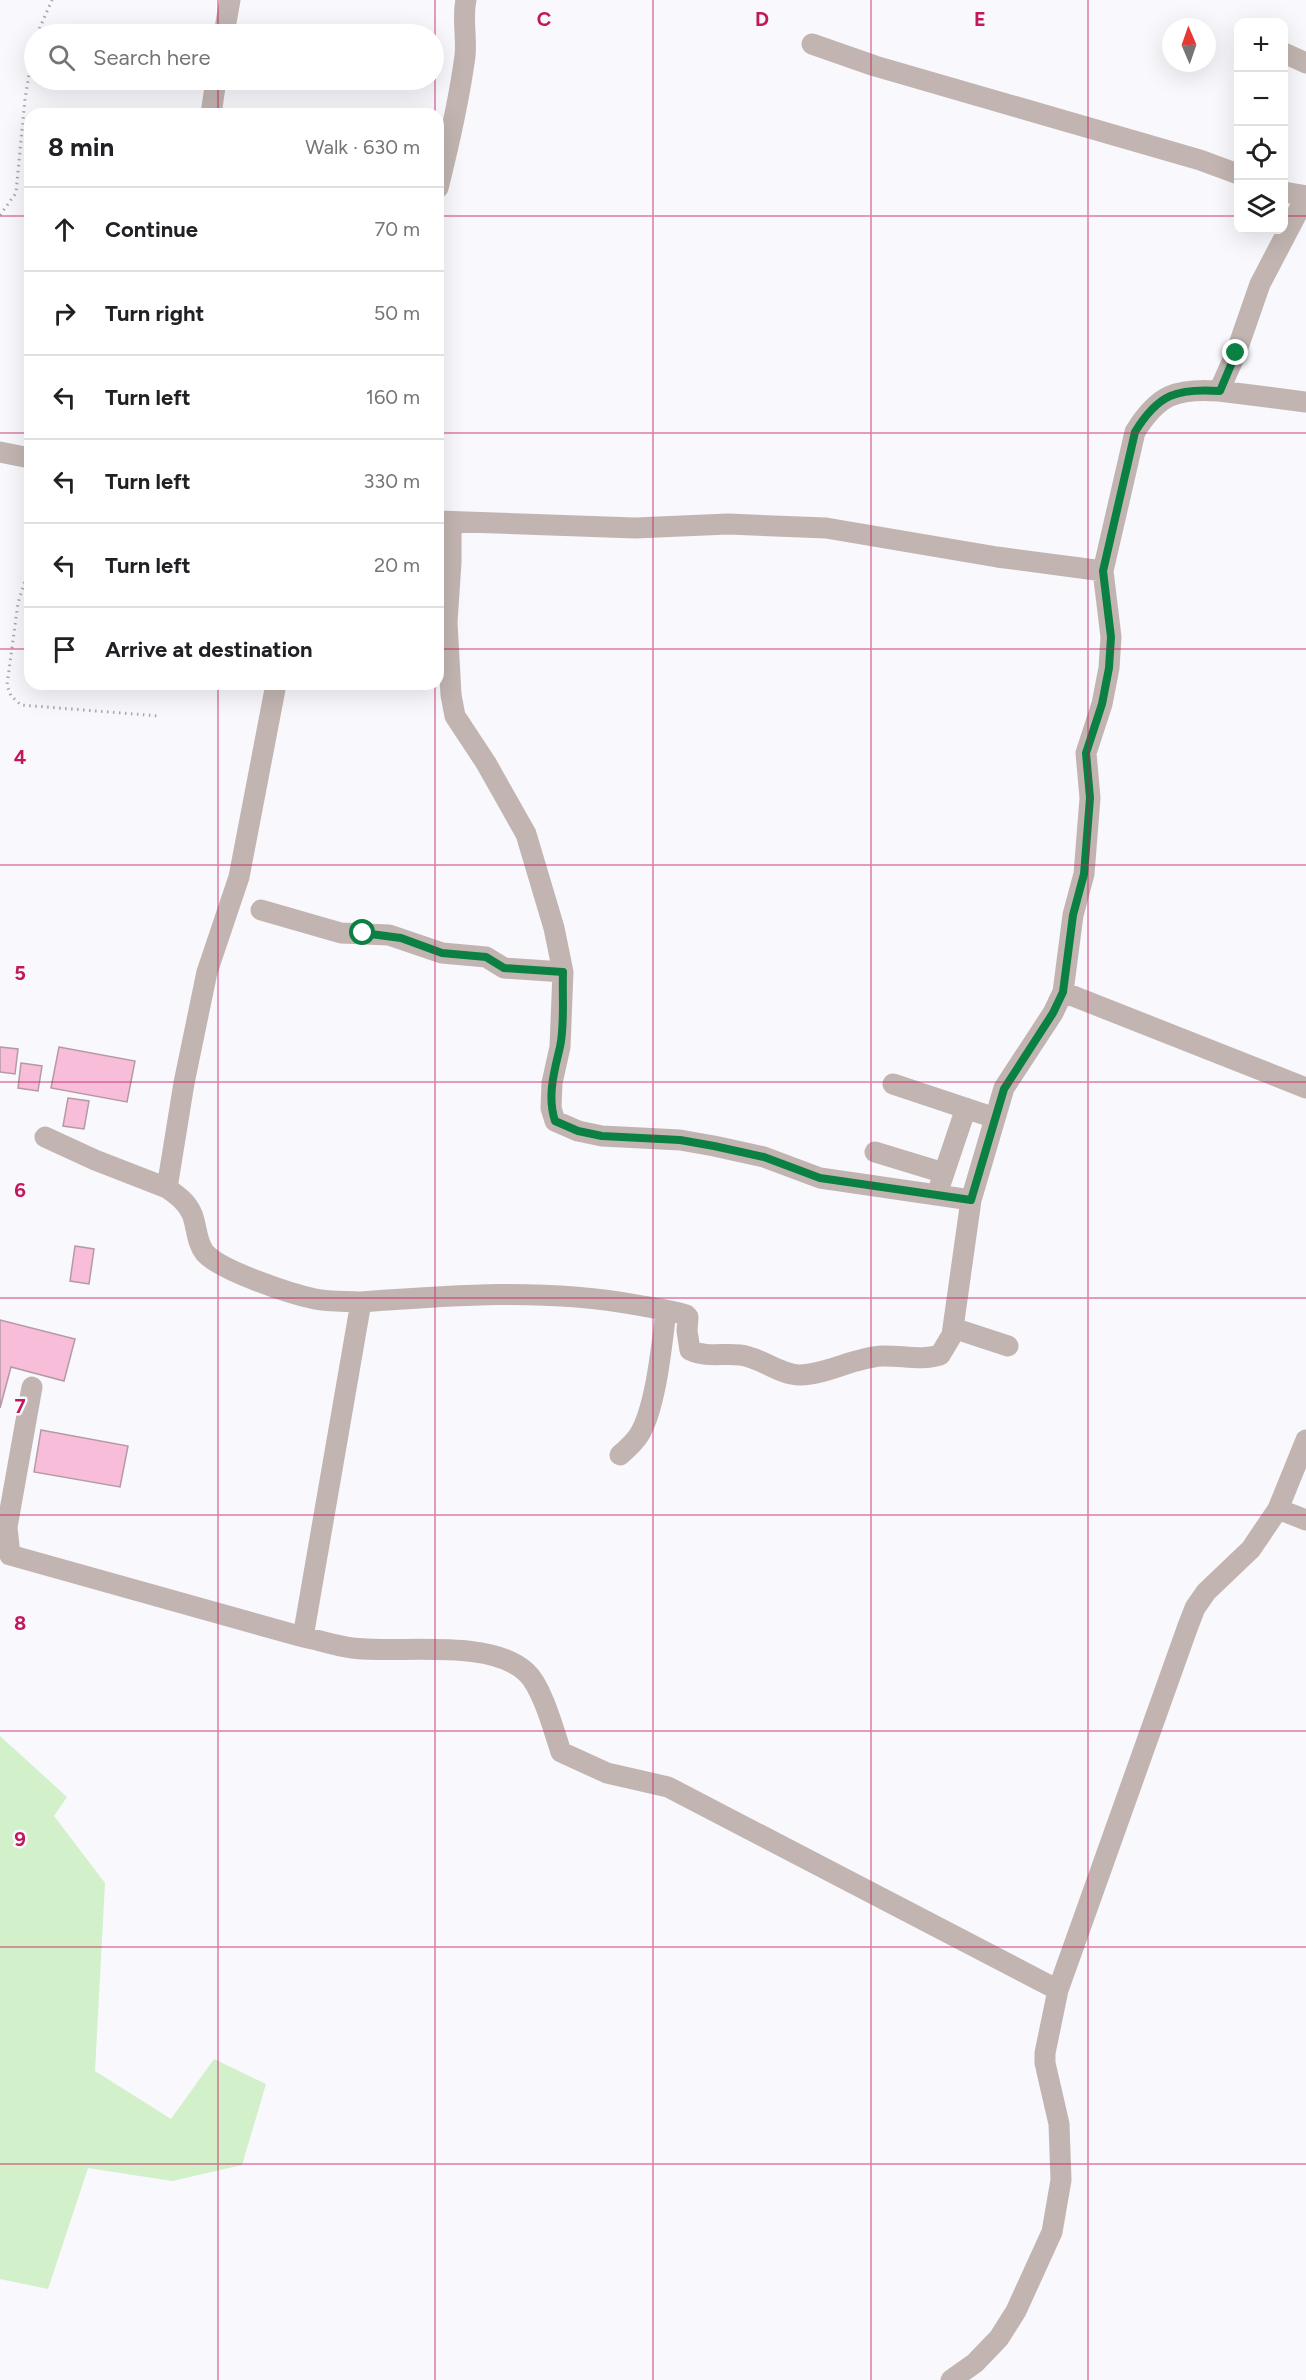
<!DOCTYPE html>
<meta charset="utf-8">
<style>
:root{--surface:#fff;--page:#f6f6f6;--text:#202124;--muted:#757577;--line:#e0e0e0}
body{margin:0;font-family:Figtree,sans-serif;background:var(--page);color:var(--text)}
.controls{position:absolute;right:18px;top:18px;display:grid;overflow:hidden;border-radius:12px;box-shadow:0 6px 24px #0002}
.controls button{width:54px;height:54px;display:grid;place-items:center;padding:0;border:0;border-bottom:2px solid var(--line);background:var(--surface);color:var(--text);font:30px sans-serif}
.compass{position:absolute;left:1162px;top:18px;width:54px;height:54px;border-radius:50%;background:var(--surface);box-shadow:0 6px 24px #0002;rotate:358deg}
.stop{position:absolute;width:18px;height:18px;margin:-14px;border:4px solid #0b8043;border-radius:50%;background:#fff}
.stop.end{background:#0b8043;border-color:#fff;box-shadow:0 2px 6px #0008}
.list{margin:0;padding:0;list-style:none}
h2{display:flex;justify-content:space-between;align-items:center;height:78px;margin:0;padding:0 24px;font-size:26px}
h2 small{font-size:20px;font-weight:400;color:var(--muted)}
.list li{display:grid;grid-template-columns:39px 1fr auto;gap:18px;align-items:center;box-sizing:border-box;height:84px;padding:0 24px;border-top:2px solid var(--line)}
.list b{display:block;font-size:22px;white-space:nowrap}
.list em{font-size:20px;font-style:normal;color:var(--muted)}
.icon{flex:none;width:33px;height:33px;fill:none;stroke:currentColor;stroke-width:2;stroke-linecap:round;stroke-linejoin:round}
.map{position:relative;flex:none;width:1306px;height:2380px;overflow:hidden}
.search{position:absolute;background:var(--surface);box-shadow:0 6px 24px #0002;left:24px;top:24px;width:420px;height:66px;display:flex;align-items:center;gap:15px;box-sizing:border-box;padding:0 21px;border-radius:33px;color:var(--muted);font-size:22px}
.panel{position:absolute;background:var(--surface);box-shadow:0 6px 24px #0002;left:24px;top:108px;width:420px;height:582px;border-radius:18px}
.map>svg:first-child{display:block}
.green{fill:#d2f0c9}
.building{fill:#f8bdd8;stroke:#b59aa6;stroke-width:1.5}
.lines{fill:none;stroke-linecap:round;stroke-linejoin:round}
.path{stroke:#a8a8ae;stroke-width:3;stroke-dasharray:1.5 4.5;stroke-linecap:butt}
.minor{stroke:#c2b5b1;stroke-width:21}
.route{stroke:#0b8043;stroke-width:8}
.grid{fill:none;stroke:#c2185b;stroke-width:1.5;stroke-opacity:0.55}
.grid-label{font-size:20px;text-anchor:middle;font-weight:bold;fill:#c2185b;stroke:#f8f8fd;stroke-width:5;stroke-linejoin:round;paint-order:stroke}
</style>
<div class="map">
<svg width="1306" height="2380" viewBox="0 0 1306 2380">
<rect width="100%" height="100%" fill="#f8f8fd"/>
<path class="green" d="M0 1736 67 1797 54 1816 105 1883 95 2071 171 2119 214 2059 266 2084 242 2165 172 2181 88 2168 48 2289 0 2279Z"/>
<path class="building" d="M0 1047 18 1049 15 1074 0 1072Z
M59 1047 135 1061 127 1102 51 1088Z
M21 1063 42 1066 38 1091 18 1088Z
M68 1098 89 1101 84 1129 63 1126Z
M75 1246 94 1249 89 1284 70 1281Z
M0 1320 75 1339 64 1381 11 1367 0 1408Z
M41 1430 128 1446 120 1487 34 1472Z"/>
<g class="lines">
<path class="path" d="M37 34 52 0
M0 215 16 193 25 99 34 44
M30 565 18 603 7 685 11 696 21 705 159 716"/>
<path class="minor" d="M224 34 230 0
M812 44 875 66 1200 160 1238 174
M1284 53 1306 63
M211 114 216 80
M438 188C449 144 459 101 465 56 467 37 462 18 466 0
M1284 192 1306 196
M1219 391 1306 402
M0 452 30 458
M438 521 635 528 728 524 826 528 997 557 1103 571 1135 432C1158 394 1177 388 1219 391L1236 353 1260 284 1306 196
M451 523V562L447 622 451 695 455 716 486 763 526 834 554 928 563 972 560 1047 552 1083 551 1108 555 1121 578 1131 602 1136 680 1140 714 1146 764 1157 820 1178 971 1200
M276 684 239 877 207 972 184 1083 167 1188C177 1195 187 1202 192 1214 197 1226 196 1242 205 1253 221 1271 291 1294 315 1299 330 1302 346 1301 361 1302L303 1637C319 1640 336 1646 352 1648 398 1654 490 1638 526 1672 542 1686 554 1731 561 1752L607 1773 668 1787 1058 1990
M261 910 341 933 389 935 442 953 486 957 504 968 563 972
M1063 992 1306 1088
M893 1084 995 1118
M45 1137 95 1160 167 1188
M875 1152 944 1173
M939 1188 966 1108
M361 1302C453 1295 546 1288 637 1305 653 1308 671 1310 686 1315L688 1317 687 1331 690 1350C707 1358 722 1353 740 1355 761 1357 779 1375 800 1375 828 1374 853 1358 881 1356 901 1355 921 1361 940 1355L952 1335 971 1200 1004 1088 1053 1013 1063 992 1073 915 1084 874 1090 798 1086 753 1102 704 1109 668 1111 637 1103 571
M953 1328 1008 1346
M32 1387 7 1527 10 1555 303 1637
M620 1455C627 1449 634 1443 639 1435 656 1408 662 1343 666 1311
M1278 1509 1306 1520
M951 2380 975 2363 999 2338 1016 2311 1052 2232 1061 2180 1059 2124 1045 2063V2053L1058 1990 1188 1626 1195 1608 1206 1592 1251 1549 1278 1509 1306 1440"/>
</g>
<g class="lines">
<path class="route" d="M363 933 401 938 442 953 486 957 504 968 563 972C562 996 565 1024 560 1047 554 1072 547 1096 555 1121L578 1131 602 1136 680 1140 714 1146 764 1157 820 1178 971 1200 1004 1089 1053 1013 1063 992 1073 915 1084 874 1090 798 1086 753 1102 704 1109 668 1111 637 1103 571 1135 432C1158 394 1177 388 1220 391L1236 353"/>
</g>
<path class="grid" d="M218 0V34M435 0V114M653 0V2380M871 0V2380M1088 0V2380M218 80V114M0 216H30M438 216H1238M1284 216H1306M0 433H30M438 433H1306M0 649H30M438 649H1306M218 684V2380M435 684V2380M0 865H1306M0 1082H1306M0 1298H1306M0 1515H1306M0 1731H1306M0 1947H1306M0 2164H1306"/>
<g class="grid-label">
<text x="544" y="26">C</text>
<text x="762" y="26">D</text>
<text x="980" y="26">E</text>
<text x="20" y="764">4</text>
<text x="20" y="980">5</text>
<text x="20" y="1197">6</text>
<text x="20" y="1413">7</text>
<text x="20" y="1630">8</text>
<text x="20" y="1846">9</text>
</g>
</svg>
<div class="controls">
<button>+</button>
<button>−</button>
<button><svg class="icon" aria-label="locate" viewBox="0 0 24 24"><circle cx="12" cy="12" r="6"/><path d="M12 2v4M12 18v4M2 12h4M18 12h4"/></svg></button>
<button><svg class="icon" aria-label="layers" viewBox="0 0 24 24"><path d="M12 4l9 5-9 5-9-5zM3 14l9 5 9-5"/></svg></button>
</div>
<svg class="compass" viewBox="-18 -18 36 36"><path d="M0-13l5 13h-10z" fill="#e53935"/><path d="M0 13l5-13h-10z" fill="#757577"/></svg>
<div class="stop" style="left:363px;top:933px"></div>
<div class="stop end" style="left:1236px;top:353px"></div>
<div class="search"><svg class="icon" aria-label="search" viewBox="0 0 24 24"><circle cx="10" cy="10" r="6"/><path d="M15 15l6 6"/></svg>Search here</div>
<section class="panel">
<h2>8 min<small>Walk · 630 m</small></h2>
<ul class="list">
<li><svg class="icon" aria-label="ahead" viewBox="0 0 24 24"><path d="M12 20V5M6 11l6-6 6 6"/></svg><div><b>Continue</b></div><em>70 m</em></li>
<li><svg class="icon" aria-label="right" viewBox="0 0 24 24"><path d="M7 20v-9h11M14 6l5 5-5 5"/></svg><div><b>Turn right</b></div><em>50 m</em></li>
<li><svg class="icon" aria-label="left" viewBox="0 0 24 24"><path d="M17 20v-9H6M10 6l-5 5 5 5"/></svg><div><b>Turn left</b></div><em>160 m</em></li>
<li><svg class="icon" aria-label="left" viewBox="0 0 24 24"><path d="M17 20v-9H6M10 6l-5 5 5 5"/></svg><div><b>Turn left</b></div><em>330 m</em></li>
<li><svg class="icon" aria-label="left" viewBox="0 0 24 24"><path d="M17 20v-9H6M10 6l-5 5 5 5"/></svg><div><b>Turn left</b></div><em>20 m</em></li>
<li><svg class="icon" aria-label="arrive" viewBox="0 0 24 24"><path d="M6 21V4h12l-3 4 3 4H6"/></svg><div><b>Arrive at destination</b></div></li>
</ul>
</section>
</div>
